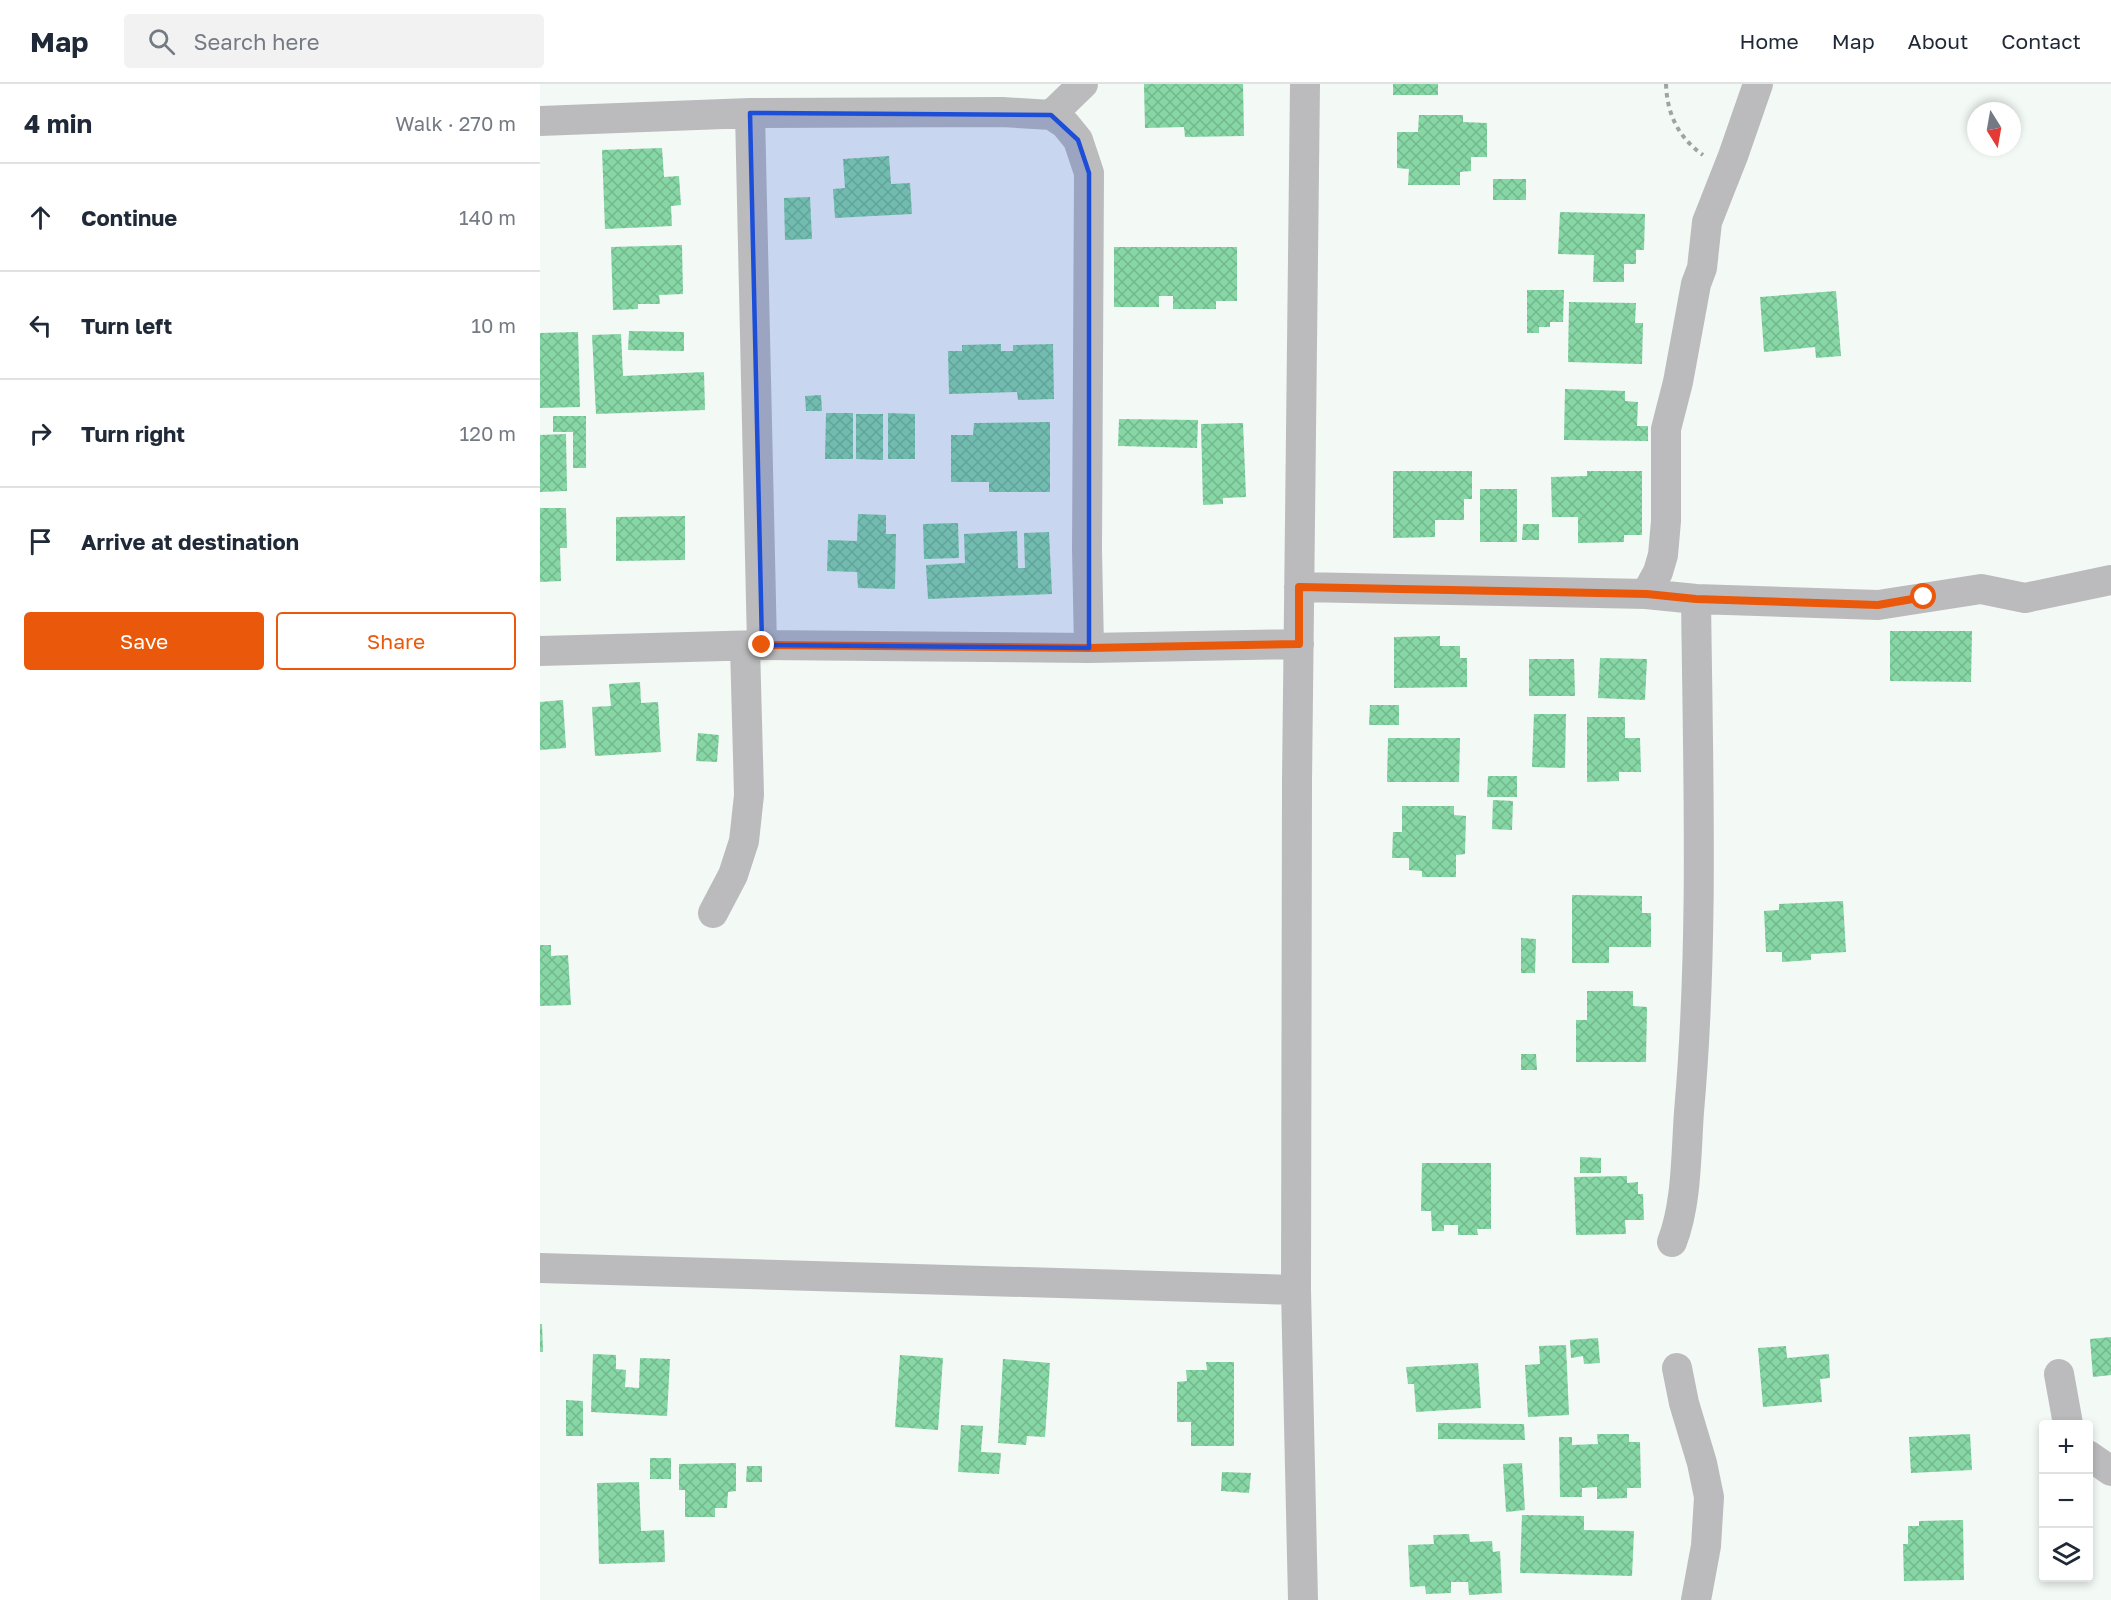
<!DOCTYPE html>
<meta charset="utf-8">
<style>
:root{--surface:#fff;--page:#f2f2f3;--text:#1f2937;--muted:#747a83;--line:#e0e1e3;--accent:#ea580c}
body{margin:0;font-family:"Golos Text",sans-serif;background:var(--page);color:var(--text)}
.controls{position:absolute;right:18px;bottom:18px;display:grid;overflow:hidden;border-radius:6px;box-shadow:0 3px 9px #0003}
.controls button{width:54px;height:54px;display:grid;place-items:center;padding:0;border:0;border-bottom:2px solid var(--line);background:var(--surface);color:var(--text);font:30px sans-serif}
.compass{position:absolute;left:1427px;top:18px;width:54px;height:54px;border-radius:50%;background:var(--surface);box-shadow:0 3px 9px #0003;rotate:169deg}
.stop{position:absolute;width:18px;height:18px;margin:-14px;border:4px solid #ea580c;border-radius:50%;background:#fff}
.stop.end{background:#ea580c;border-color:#fff;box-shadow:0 2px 6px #0008}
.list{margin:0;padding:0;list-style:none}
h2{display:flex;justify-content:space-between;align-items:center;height:78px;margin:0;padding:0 24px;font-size:26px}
h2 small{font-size:20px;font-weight:400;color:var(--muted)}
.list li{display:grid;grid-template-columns:39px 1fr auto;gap:18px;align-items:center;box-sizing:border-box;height:108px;padding:0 24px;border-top:2px solid var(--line)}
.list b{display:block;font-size:22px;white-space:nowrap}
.list em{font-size:20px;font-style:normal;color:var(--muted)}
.actions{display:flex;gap:12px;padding:18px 24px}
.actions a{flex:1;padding:14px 0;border:2px solid var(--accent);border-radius:6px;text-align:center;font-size:21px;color:var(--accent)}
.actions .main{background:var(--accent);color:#fff}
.icon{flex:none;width:33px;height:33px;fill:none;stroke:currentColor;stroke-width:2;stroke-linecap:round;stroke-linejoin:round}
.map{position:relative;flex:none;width:1571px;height:1516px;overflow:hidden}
header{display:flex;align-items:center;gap:36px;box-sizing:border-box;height:84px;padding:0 30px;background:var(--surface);border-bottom:2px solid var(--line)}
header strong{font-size:28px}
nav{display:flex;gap:33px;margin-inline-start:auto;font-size:21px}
.search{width:420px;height:54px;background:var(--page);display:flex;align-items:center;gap:15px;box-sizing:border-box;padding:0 21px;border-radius:6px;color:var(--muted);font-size:22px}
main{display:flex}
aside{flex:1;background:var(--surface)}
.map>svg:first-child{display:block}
.building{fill:url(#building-cross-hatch)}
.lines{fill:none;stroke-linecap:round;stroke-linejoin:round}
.path{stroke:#9fa4a1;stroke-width:4;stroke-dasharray:4.5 4.5;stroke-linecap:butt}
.street{stroke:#bbbbbd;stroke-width:30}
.route{stroke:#ea580c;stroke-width:8}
.marked{fill:#1d4ed8;fill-opacity:0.2;stroke:#1d4ed8;stroke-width:4.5;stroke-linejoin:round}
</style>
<header>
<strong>Map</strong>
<div class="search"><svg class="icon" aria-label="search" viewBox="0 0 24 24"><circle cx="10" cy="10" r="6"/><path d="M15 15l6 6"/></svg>Search here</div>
<nav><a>Home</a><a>Map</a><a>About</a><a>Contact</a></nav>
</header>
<main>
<aside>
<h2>4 min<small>Walk · 270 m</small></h2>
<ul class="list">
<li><svg class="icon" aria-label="ahead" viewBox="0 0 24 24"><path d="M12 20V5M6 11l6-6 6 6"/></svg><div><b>Continue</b></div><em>140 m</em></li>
<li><svg class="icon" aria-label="left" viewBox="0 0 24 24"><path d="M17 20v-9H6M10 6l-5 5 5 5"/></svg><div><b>Turn left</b></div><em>10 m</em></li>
<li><svg class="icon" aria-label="right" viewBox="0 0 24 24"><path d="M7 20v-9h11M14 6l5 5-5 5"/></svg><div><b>Turn right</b></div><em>120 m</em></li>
<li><svg class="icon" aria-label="arrive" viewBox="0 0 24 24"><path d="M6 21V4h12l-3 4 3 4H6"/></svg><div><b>Arrive at destination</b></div></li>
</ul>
<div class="actions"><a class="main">Save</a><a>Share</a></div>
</aside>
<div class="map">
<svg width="1571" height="1516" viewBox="0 0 1571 1516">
<defs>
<pattern id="building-cross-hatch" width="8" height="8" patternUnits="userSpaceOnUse" patternTransform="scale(1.5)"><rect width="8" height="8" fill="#86d7a5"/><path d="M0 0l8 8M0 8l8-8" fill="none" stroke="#73b88d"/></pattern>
</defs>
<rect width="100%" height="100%" fill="#f3f9f5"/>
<path class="building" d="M604 0H703L704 52 645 53 644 43 605 44Z
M853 0H898V11H853Z
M879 31H923V38L947 39V73H931V87L920 88V101H868L869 85 857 84V48H878Z
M122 64 124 93 139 92 141 121 131 122 132 142 65 145 62 66Z
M349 72 351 100 370 99 372 130 295 134 293 105 305 104 303 75Z
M953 95H986V116H953Z
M270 113 272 155 245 156 244 114Z
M1020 128 1105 130 1104 166H1096V180H1084V198H1053L1054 171 1018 170Z
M142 161 143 210 119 211 120 220H98V225L73 226 71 163Z
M574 163H697V217H676V225H633V212H619V223H574Z
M987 206H1024L1023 238H1010V243H999V249H987Z
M1296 207 1301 272 1276 274 1275 263 1224 268 1220 213Z
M1029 218 1096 219 1095 239H1103L1102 280 1028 278Z
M89 247 144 248V267L88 266Z
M38 248 40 323 0 324V249Z
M81 250 83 292 164 288 165 326 56 330 52 251Z
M461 260V267H473V261L513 260 514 315 478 316 477 308 409 310 408 267H422V261Z
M1025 305 1085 307V317L1098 318 1097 342H1108V357L1024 356Z
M281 311 282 327H266L265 312Z
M286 329H313V375H285Z
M348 329 375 330V375H348Z
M316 330H343V376L316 375Z
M13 332H46V384H33V348H13Z
M579 335 658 336 657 364 578 362Z
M510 338V408H449V398H411V351H433L434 339Z
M703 339 706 413 683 414V420L663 421 661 340Z
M26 350 27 407 0 408V351Z
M853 387H932V415H924V436H895V453L853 454Z
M1047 387H1102V451H1084V458L1038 459V433H1012L1011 393 1047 392Z
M940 405H977V458H940Z
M0 424H26L27 464H20L21 497 0 498Z
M318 430 346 431V450H356L355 505 318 504 317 488 287 487 288 456 317 457Z
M145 432V476L76 477V433Z
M418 439 419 474 384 475 383 440Z
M983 440H999V456H982Z
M477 447 478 484H485L484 449 509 448 512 510 388 515 386 481 425 479 424 450Z
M1350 547H1432L1431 598 1350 597Z
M900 552V562H920V574H927V603L854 604V553Z
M1060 574 1107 575 1105 616 1058 614Z
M989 575H1034L1035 612H989Z
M100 598 101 619 118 618 121 668 55 672 52 623 71 622 69 600Z
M23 616 26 664 0 666V618Z
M830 621H859V641H829Z
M994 630H1026L1025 684 992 683Z
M1047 633H1085V654H1100L1101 688H1079V697L1047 698Z
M158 649 179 651 177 678 156 677Z
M848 654H920L919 698H847Z
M948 692H977V713H947Z
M953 716 973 717 972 746 952 745Z
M862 722H914V731L926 732 925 770 916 771V793H882V787L869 786V774H852L853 748H862Z
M1032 811 1102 812V829H1111V863H1069V879H1032Z
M1303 817 1306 868 1271 870V876L1242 878V868H1226L1224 827 1239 826V820Z
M981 854 996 855 995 889H981Z
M0 861H11V872L28 871 31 921 0 922Z
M1047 907H1093V922L1107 923 1106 978H1036V936H1047Z
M981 970H996L997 986H981Z
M1040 1073 1061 1074V1089H1040Z
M882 1079H951V1145H937L938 1151H918V1141H904V1147H892L891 1127H881Z
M1087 1092V1099L1098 1098V1110H1103L1104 1136H1085L1086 1150 1036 1151 1034 1093Z
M0 1240H2L3 1268H0Z
M1571 1253V1291L1553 1293 1550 1255Z
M1058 1254 1060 1279 1044 1280 1043 1272 1031 1274 1030 1256Z
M1026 1261 1029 1331 988 1333 985 1281 1000 1280 999 1262Z
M1246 1262 1247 1274 1289 1270 1290 1294 1280 1295 1282 1318 1223 1323 1218 1264Z
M53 1270 76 1271V1285L86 1286 85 1303 99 1304 100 1274 130 1275 127 1332 51 1328Z
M360 1271 403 1274 398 1346 355 1343Z
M463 1275 510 1279 505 1353 487 1352 486 1361 458 1359Z
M666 1278H694V1362H651V1338H637V1298L647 1297 646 1286H667Z
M938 1279 941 1324 876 1328 874 1300H868L866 1283Z
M26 1316 43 1317V1352H26Z
M898 1339 984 1340 985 1356 898 1355Z
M421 1341 443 1342 441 1368 461 1369 459 1390 418 1388Z
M1057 1350H1089V1358H1100L1101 1404H1087V1414L1057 1415V1403L1042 1404V1413H1020L1019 1353H1032V1361L1058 1360Z
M1430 1350 1432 1386 1371 1389 1369 1353Z
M110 1374H131V1395H110Z
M196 1379V1407L188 1408 187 1424H175V1433H145V1406H139V1380Z
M982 1379 985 1426 966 1428 963 1380Z
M207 1382H222V1398H206Z
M682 1388 711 1389 709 1409 681 1407Z
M99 1398 101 1447 124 1446 125 1478 59 1480 57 1399Z
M982 1431 1044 1432V1446L1094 1447 1092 1492 980 1489Z
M1423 1436 1424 1496 1364 1497 1363 1460H1368V1442H1379V1437Z
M929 1450 930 1458 952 1457 953 1468 960 1467 962 1509 929 1511 928 1498H911V1509L886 1510 885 1502 870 1503 868 1461 894 1460 893 1451Z"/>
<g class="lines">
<path class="path" d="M1126 0C1127 30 1138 53 1163 71"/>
<path class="street" d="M210 29 222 561
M511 31 543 0
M0 37 210 29 462 28 511 31 525 40 538 56 549 89 547 465 549 564
M759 503 1106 510 1156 515 1338 521 1441 505 1485 514 1571 496
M1106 510 1118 488 1123 471 1126 437V345L1138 298 1156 200 1162 184 1167 138 1193 72 1218 0
M0 567 222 561 549 564 759 560
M173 829 193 791 204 757 209 711 205 562
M1132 1158C1147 1120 1146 1069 1149 1028 1164 858 1158 686 1156 515
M0 1184 756 1206
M1137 1284 1144 1319 1162 1379 1169 1413 1166 1462 1156 1516
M1519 1290 1528 1340
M1548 1371 1571 1387
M763 1516 756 1206 757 697 765 0"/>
</g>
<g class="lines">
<path class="route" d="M222 561 549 564 759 560V503L1107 510 1156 515 1338 521 1384 513"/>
</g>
<path class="marked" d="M210 29 511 31 538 56 549 89V564L222 561Z"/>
</svg>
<div class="controls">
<button>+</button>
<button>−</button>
<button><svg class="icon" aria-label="layers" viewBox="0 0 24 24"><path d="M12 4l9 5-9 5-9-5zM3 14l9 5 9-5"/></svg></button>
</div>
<svg class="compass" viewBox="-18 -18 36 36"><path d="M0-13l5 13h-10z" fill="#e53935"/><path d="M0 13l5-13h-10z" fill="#747a83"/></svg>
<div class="stop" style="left:1384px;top:513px"></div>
<div class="stop end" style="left:222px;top:561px"></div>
</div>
</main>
